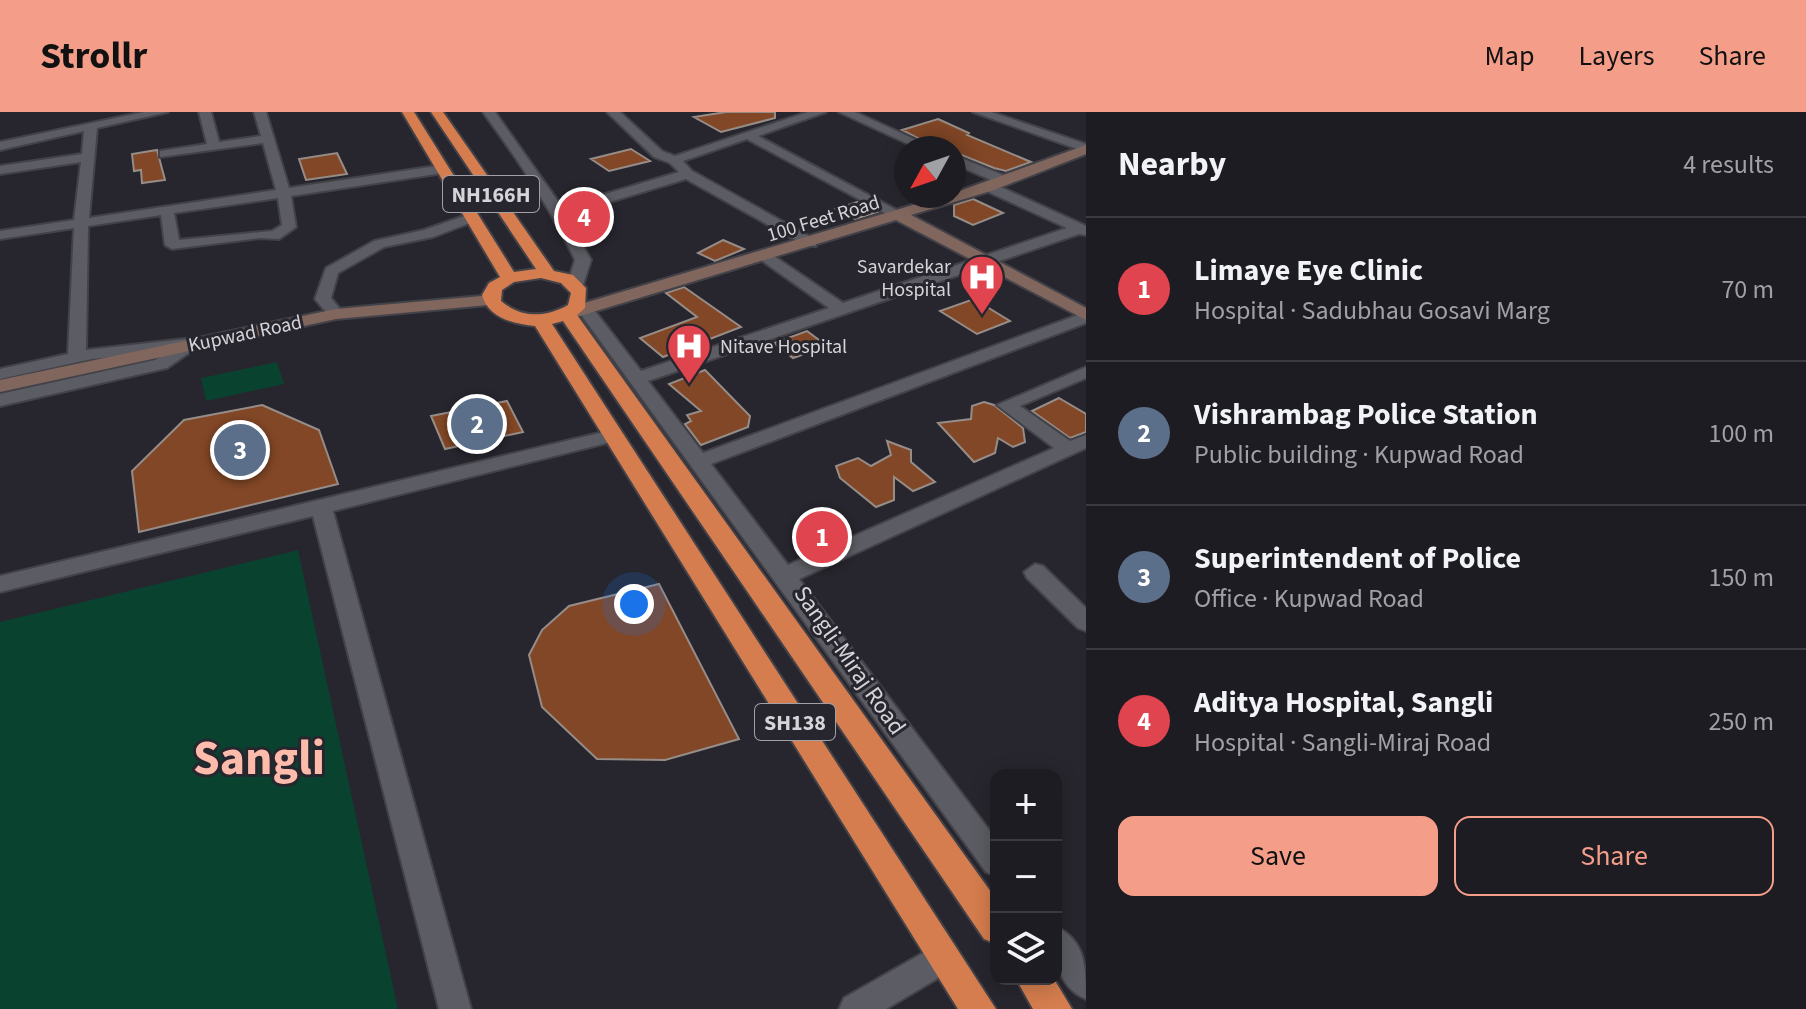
<!DOCTYPE html>
<meta charset="utf-8">
<style>
:root{--surface:#1d1c22;--page:#2a292f;--text:#f1f3f6;--muted:#a0a1a5;--line:#3b3a40;--accent:#f49e89}
body{margin:0;font-family:"Source Sans 3",sans-serif;background:var(--page);color:var(--text)}
.controls{position:absolute;right:24px;bottom:24px;display:grid;overflow:hidden;border-radius:16px;box-shadow:0 4px 20px #0003}
.controls button{width:72px;height:72px;display:grid;place-items:center;padding:0;border:0;border-bottom:2px solid var(--line);background:var(--surface);color:var(--text);font:40px sans-serif}
.compass{position:absolute;left:894px;top:24px;width:72px;height:72px;border-radius:50%;background:var(--surface);box-shadow:0 4px 20px #0003;rotate:230deg}
.you{position:absolute;left:634px;top:492px;width:28px;height:28px;margin:-20px;border:6px solid #fff;border-radius:50%;background:#1a73e8;box-shadow:0 0 0 12px #1a73e833}
.badge{display:grid;place-items:center;width:52px;height:52px;border-radius:50%;background:var(--accent);color:#fff;font-size:26px;font-weight:700}
.pin{position:absolute;translate:-50% -50%;border:4px solid #fff;box-shadow:0 2px 8px #0006}
.list{margin:0;padding:0;list-style:none}
h2{display:flex;justify-content:space-between;align-items:center;height:104px;margin:0;padding:0 32px;font-size:34px}
h2 small{font-size:26px;font-weight:400;color:var(--muted)}
.list li{display:grid;grid-template-columns:52px 1fr auto;gap:24px;align-items:center;box-sizing:border-box;height:144px;padding:0 32px;border-top:2px solid var(--line)}
.list b{display:block;font-size:30px;white-space:nowrap}
.list p{margin:0;font-size:26px;white-space:nowrap;color:var(--muted)}
.list em{font-size:26px;font-style:normal;color:var(--muted)}
.actions{display:flex;gap:16px;padding:24px 32px}
.actions a{flex:1;padding:18px 0;border:2px solid var(--accent);border-radius:16px;text-align:center;font-size:28px;color:var(--accent)}
.actions .main{background:var(--accent);color:#111}
.icon{flex:none;width:44px;height:44px;fill:none;stroke:currentColor;stroke-width:2;stroke-linecap:round;stroke-linejoin:round}
.map{position:relative;flex:none;width:1086px;height:897px;overflow:hidden}
header{display:flex;align-items:center;gap:48px;box-sizing:border-box;height:112px;padding:0 40px;background:var(--accent);color:#111}
header strong{font-size:38px}
nav{display:flex;gap:44px;margin-inline-start:auto;font-size:28px}
main{display:flex}
aside{flex:1;background:var(--surface)}
.map>svg:first-child{display:block}
.green{fill:#09422f}
.building{fill:#824726;stroke:#968c88;stroke-width:2}
.lines{fill:none;stroke-linecap:round;stroke-linejoin:round}
.street-casing{stroke:#434249;stroke-width:4}
.secondary-casing{stroke:#434249;stroke-width:4}
.highway-casing{stroke:#434249;stroke-width:4}
.street{fill:#5c5c64;fill-rule:evenodd}
.secondary{fill:#80665d;fill-rule:evenodd}
.highway{fill:#d57d4e;fill-rule:evenodd}
.labels{text-anchor:middle;stroke-width:6;stroke-linejoin:round;paint-order:stroke}
.far-street-label{font-size:20px;fill:#d4d4d9;stroke:#27262e}
.far-poi-label{font-size:20px;fill:#d4d4d9;stroke:#27262e;text-anchor:end}
.shield{fill:#27262e;stroke:#a0a0a6;stroke-width:2}
.shield-label{font-size:22px;font-weight:bold;fill:#d4d4d9}
.street-label{font-size:24px;fill:#d4d4d9;stroke:#27262e}
.near-town-label{font-size:48px;font-weight:bold;fill:#fdbbab;stroke:#27262e}
</style>
<header>
<strong>Strollr</strong>
<nav><a>Map</a><a>Layers</a><a>Share</a></nav>
</header>
<main>
<div class="map">
<svg width="1086" height="897" viewBox="0 0 1086 897">
<rect width="100%" height="100%" fill="#27262e"/>
<path class="green" d="M277 250 284 272 206 289 201 266Z
M298 438 398 897H0V510Z"/>
<path class="building" d="M726 0H775V6L721 20 694 5Z
M938 7 969 21 967 23 1031 50 1006 59 994 56 954 40V36H937L902 18Z
M631 37 650 49 609 59 591 47Z
M157 38 165 68 142 71 141 58 134 59 132 42Z
M337 41 347 62 306 68 299 47Z
M973 87 1003 101 973 113 954 104V93Z
M857 90 877 100 855 107 836 97Z
M723 128 744 137 715 149 698 141Z
M684 175 741 215 663 245 640 226 697 205 666 181Z
M974 187 1010 209 977 222 940 199Z
M807 219 827 234 793 246 774 231Z
M705 258 750 304 748 315 701 333 685 312 691 309 687 303 701 299 669 272Z
M1059 286 1086 302V320L1070 326 1032 299Z
M507 289 523 320 445 337 431 304Z
M984 290 994 293 1023 316 1025 330 1013 335 998 326 995 341 974 350 938 311 971 307 972 294Z
M262 293 319 318 338 372 139 420 132 359 184 308Z
M887 329 911 338V350L935 370 913 379 894 365V388L876 395 840 366 836 354 858 346 871 354 891 343Z
M659 472 739 627 665 648 597 647 542 595 529 543 542 518 569 494Z"/>
<g class="lines">
<g class="street-casing">
<path id="street" d="M144 0H168L97 16 89 106 276 78 263 31 160 45V39L207 32 199 0H211L219 30 261 24 254 0H266L289 76 443 53 450 57 443 61 291 84 296 115 279 127 260 126 172 137 165 133 161 103 88 114 86 238 194 226 203 231 167 256 0 294V282L155 248 169 239 92 247 0 267V257L68 242 74 116 0 127V119L74 108 81 50 0 62V54L82 42 84 19 0 38V30ZM278 86 282 113 272 119 179 128 174 101Z
M483 0H495L562 95 679 60 670 51 654 45 607 0H620L662 39 675 44 808 0H826L758 24 906 103 894 106 747 27 683 49 692 59 816 128V134H806L686 67 566 103 591 148 583 173 575 178 567 173 575 148C550 95 518 48 483 0Z
M839 0H855L934 36H917Z
M973 0H991L1086 32V40Z
M954 43 1008 65 1010 68 998 71 954 52Z
M984 72H994L1086 114V123L1079 122 648 269 703 341 1086 200V211L711 352 788 453 1054 336 997 293 1086 255V266L1020 294 1070 329 1086 323V336L799 467 996 727V764L986 760 577 197 585 192 591 194 641 259 829 196 761 148V142H771L843 191 1067 116 984 78Z
M470 102 477 106 475 109 433 125 384 135 338 161 331 186 344 202 342 205H330L315 187 326 156 374 129 424 118Z
M612 318 622 324 619 328 333 399 471 897H439L313 404 0 480V464Z
M1035 452 1043 454 1086 496V519L1078 516 1027 466 1024 460Z
M1056 815C1086 828 1086 857 1086 887 1055 874 1056 844 1056 815Z
M944 829 955 834 960 845 955 856 886 897H839L844 886Z"/>
</g>
<g class="secondary-casing">
<path id="secondary" d="M1086 33V42L994 78 911 103 1086 196V208L896 108 573 206H561L558 202 561 198 943 84H954V81Z
M493 183 499 184V192L336 207 0 280V268L336 197Z"/>
</g>
<g class="highway-casing">
<path id="highway" d="M402 0H414L514 160 536 157 431 0H443L554 159 573 163 586 176 585 196 577 203 996 787V832L984 827 563 209 552 212 996 897H958L535 214C514 212 488 206 482 183L489 171 500 165ZM541 166 561 171 571 181 568 193C545 206 521 206 501 189L502 178 514 170Z
M1016 867H1054L1072 897H1033Z"/>
</g>
<use href="#street" class="street"/>
<use href="#secondary" class="secondary"/>
<use href="#highway" class="highway"/>
</g>
<defs>
<g id="hospital-pin" transform="scale(2.3)"><path d="M0 17L-7.5 6A9.5 9.5 0 1 1 7.5 6Z" fill="#e0444e" stroke="#27262e"/><path d="M-5-5h3v3.5h4V-5h3V5h-3V1.5h-4V5h-3Z" fill="#fff"/></g>
</defs>
<g fill-rule="evenodd">
<use href="#hospital-pin" x="982" y="165"/>
<use href="#hospital-pin" x="689" y="234"/>
</g>
<g class="labels">
<g class="far-street-label">
<text transform="translate(823 106) rotate(-17)" y="7">100 Feet Road</text>
<text transform="translate(245 221) rotate(-12)" y="7">Kupwad Road</text>
</g>
<g class="far-poi-label">
<text x="951" y="161">Savardekar<tspan x="951" dy="23">Hospital</tspan></text>
<text x="720" y="241" text-anchor="start">Nitave Hospital</text>
</g>
<g class="shield">
<rect x="443" y="64" width="96" height="36" rx="6"/>
<rect x="755" y="592" width="80" height="36" rx="6"/>
</g>
<g class="shield-label">
<text x="491" y="90">NH166H</text>
<text x="795" y="618">SH138</text>
</g>
<g class="street-label">
<text transform="translate(850 548) rotate(55)" y="8">Sangli-Miraj Road</text>
</g>
<g class="near-town-label">
<text x="259" y="662">Sangli</text>
</g>
</g>
</svg>
<div class="controls">
<button>+</button>
<button>−</button>
<button><svg class="icon" aria-label="layers" viewBox="0 0 24 24"><path d="M12 4l9 5-9 5-9-5zM3 14l9 5 9-5"/></svg></button>
</div>
<svg class="compass" viewBox="-18 -18 36 36"><path d="M0-13l5 13h-10z" fill="#e53935"/><path d="M0 13l5-13h-10z" fill="#a0a1a5"/></svg>
<div class="you"></div>
<div class="pin badge" style="left:822px;top:425px;background:#e0444e">1</div>
<div class="pin badge" style="left:477px;top:312px;background:#5c6f8a">2</div>
<div class="pin badge" style="left:240px;top:338px;background:#5c6f8a">3</div>
<div class="pin badge" style="left:584px;top:105px;background:#e0444e">4</div>
</div>
<aside>
<h2>Nearby<small>4 results</small></h2>
<ul class="list">
<li><span class="badge" style="background:#e0444e">1</span><div><b>Limaye Eye Clinic</b><p>Hospital · Sadubhau Gosavi Marg</p></div><em>70 m</em></li>
<li><span class="badge" style="background:#5c6f8a">2</span><div><b>Vishrambag Police Station</b><p>Public building · Kupwad Road</p></div><em>100 m</em></li>
<li><span class="badge" style="background:#5c6f8a">3</span><div><b>Superintendent of Police</b><p>Office · Kupwad Road</p></div><em>150 m</em></li>
<li><span class="badge" style="background:#e0444e">4</span><div><b>Aditya Hospital, Sangli</b><p>Hospital · Sangli-Miraj Road</p></div><em>250 m</em></li>
</ul>
<div class="actions"><a class="main">Save</a><a>Share</a></div>
</aside>
</main>
